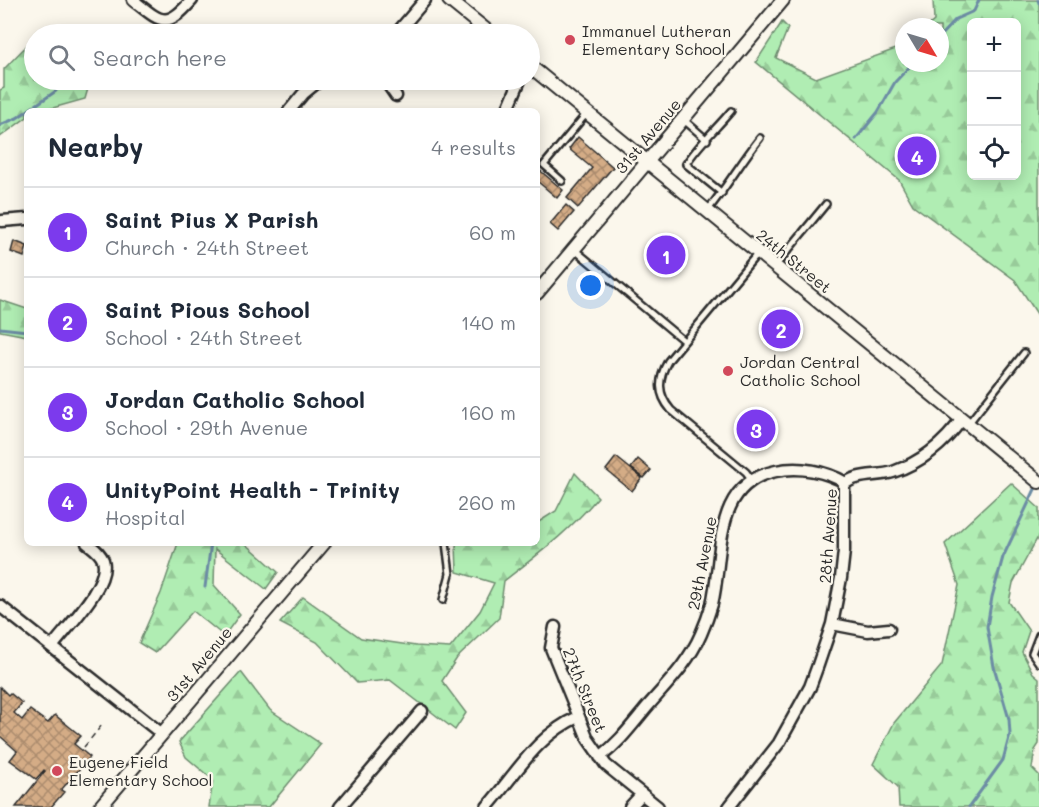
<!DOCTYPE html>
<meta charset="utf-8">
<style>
:root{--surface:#fff;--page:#f2f2f3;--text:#1f2937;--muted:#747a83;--line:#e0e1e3;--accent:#7c3aed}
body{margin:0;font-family:Mali,sans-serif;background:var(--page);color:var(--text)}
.controls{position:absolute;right:18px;top:18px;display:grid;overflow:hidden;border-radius:9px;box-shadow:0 3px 15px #0003}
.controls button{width:54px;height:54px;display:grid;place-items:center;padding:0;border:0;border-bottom:2px solid var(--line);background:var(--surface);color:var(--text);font:30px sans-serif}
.compass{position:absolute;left:895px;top:18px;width:54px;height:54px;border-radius:50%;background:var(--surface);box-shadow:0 3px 15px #0003;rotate:128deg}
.you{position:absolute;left:591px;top:286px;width:21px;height:21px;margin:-15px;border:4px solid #fff;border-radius:50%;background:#1a73e8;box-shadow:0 0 0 9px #1a73e833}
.badge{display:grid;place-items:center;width:39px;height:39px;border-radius:50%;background:var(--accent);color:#fff;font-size:20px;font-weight:700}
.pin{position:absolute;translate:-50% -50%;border:3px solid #fff;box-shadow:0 2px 6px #0006}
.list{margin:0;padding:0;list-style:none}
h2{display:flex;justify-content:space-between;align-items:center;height:78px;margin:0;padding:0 24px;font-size:26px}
h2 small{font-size:20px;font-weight:400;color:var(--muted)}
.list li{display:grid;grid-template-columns:39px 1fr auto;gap:18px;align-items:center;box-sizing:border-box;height:90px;padding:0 24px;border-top:2px solid var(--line)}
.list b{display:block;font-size:22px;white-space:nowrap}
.list p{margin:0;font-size:20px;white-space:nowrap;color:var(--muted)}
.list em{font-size:20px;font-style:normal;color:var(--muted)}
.icon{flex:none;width:33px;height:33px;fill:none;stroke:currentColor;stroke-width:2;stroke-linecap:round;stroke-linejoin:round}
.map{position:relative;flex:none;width:1039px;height:807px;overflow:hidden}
.search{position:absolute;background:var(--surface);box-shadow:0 3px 15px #0003;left:24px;top:24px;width:516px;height:66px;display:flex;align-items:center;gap:15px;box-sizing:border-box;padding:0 21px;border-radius:33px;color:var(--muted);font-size:22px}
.panel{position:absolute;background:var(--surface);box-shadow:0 3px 15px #0003;left:24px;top:108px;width:516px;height:438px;border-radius:9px}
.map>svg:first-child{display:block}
.forest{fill:url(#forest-firs);stroke:#6e8c6f;stroke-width:1.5;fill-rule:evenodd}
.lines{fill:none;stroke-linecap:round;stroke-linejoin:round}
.stream{stroke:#6c8ca4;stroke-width:3}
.building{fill:url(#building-cross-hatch);stroke:#2b2b2b;stroke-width:1.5}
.service-casing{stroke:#2b2b2b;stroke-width:10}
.minor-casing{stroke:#2b2b2b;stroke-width:15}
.tertiary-casing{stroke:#2b2b2b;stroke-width:16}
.path{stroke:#2b2b2b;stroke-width:1.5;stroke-dasharray:6 4.5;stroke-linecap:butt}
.service{stroke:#fbf7ec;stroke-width:5}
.minor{stroke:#fbf7ec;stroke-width:10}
.tertiary{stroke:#fbf7ec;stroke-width:12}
.poi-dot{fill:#d1495b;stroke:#fbf7ec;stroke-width:2}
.labels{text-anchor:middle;stroke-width:4.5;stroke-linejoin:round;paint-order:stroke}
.poi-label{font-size:16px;fill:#2b2b2b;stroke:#fbf7ec;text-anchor:start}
.street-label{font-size:16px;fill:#2b2b2b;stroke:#fbf7ec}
</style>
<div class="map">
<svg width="1039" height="807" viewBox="0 0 1039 807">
<defs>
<pattern id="forest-firs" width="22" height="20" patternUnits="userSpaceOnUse" patternTransform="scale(1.5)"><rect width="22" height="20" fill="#b0edb3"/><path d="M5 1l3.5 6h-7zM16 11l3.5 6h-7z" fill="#98cb9a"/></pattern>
<pattern id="building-cross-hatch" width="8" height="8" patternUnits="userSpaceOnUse" patternTransform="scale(1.5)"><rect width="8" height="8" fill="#d4ac86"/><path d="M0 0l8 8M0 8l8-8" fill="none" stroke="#ac8c6e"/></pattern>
</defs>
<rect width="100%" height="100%" fill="#fbf7ec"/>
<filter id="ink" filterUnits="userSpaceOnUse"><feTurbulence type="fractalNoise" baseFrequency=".0167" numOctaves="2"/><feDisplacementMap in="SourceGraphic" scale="12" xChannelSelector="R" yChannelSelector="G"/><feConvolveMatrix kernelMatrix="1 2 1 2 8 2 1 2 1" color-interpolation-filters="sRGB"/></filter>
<g filter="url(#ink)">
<path class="forest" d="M933 0H1039V317L1015 280 913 205 899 180 756 62 782 22 788 28 776 58 816 78 904 46V63H940V27H927L934 21ZM972 22H1016V176H972Z
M31 41 34 44V80H81L89 85 85 99 42 111H27V117L0 137V90L4 88V69Z
M0 300 27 309V336L0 331Z
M575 473 598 497C571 530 537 555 504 581L499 618 457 658 442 681 466 713 455 730 390 680 357 683 317 642 280 623 303 597 361 638 416 646 450 648 480 611 494 583 457 572 456 543H537V523L556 511Z
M1011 483 1039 508V535L1013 583 1009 602 1029 631 1022 652 1033 673 1039 678V744L1035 750 1032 768 1039 775V807H899L898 787 873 764 894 723 942 665 959 585 945 544Z
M178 543H245L278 572 266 589 215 549 214 585 240 614 224 636 193 611 155 653 139 643 161 593Z
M241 672 270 710 321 744 269 807H209L213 780 186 757 179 742Z"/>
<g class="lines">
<path class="stream" d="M1038 0 1039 3
M940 36 956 19 974 11 979 0
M0 125 17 118 56 91
M856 139 878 112 895 82 913 63
M0 328 27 331
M205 587 211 543
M969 807 1003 760 1010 734 1009 719 994 667 987 627 992 597 1003 557 1037 485"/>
</g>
<path class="building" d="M578 137 613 167 578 208 567 198 592 168 569 149Z
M537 168 563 190 557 198 537 181Z
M566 205 574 212 558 231 550 224Z
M14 241 27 246 24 257 11 252Z
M616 457 642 478 632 491 606 470Z
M638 459 651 470 644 478 631 468Z
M0 687 8 695 10 693 22 703 14 713 22 720 30 710 48 723 55 715 81 736 74 744 90 757 61 790 64 792 51 807H16L45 771 44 770 36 779 10 760 17 751 0 736Z"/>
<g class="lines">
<g class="service-casing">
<path id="service" d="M684 120 707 140
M562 181 544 165 587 113
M722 193 686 164C698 145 716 129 731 111
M707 211C726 188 741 162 760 138
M575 250 684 341
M776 265 826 204
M968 424 1024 353
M752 480 746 472 671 410C657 394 658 379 668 361L758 253
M443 600 450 574 446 543
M1039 635 1032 653 1039 663"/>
</g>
<g class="minor-casing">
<path id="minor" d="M133 0C161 22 166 30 192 0
M396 34 425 0
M385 80 396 96
M289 111 303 94 320 80
M507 111 520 80
M2 221 27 219
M0 606 162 734
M832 624 868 631 889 629
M555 627 551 648 588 739 606 765 658 807
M52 647C66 628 111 584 103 560 100 552 93 548 87 543
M600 757C619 743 632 725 647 707 667 684 689 662 701 634 705 625 709 614 712 604 724 556 711 484 776 471 799 466 826 471 846 483
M340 807 422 711
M487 807C516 774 537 735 578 717
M630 807 642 794
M729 807 779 743 810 687 818 665 832 624 841 578 844 551V485C855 473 878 477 893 472 922 462 944 444 962 419"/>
</g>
<g class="tertiary-casing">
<path id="tertiary" d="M449 0 491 34
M530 66 1039 482
M537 293 783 0
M100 807 324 543"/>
</g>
<path class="path" d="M84 747 102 725"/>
<use href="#service" class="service"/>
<use href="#minor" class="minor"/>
<use href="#tertiary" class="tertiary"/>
</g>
</g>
<g class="poi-dot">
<circle cx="570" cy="40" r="6"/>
<circle cx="728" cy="371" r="6"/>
<circle cx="57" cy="771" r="6"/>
</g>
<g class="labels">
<g class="poi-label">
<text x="582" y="37">Immanuel Lutheran<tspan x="582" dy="18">Elementary School</tspan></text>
<text x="740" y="368">Jordan Central<tspan x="740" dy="18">Catholic School</tspan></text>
<text x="69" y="768">Eugene Field<tspan x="69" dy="18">Elementary School</tspan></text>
</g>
<g class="street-label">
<text transform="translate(648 136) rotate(-50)" y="6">31st Avenue</text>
<text transform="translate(794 261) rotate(39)" y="6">24th Street</text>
<text transform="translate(828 536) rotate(-86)" y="6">28th Avenue</text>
<text transform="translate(702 563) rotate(-79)" y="6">29th Avenue</text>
<text transform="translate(199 664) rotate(-50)" y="6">31st Avenue</text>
<text transform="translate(585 690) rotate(68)" y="6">27th Street</text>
</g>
</g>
</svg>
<div class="controls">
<button>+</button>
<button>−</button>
<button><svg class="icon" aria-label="locate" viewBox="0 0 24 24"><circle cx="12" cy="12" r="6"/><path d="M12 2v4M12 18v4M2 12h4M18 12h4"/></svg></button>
</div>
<svg class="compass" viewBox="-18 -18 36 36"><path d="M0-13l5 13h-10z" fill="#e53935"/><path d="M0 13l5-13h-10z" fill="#747a83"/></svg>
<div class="you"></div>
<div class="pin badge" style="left:666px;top:255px">1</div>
<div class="pin badge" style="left:781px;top:329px">2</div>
<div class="pin badge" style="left:756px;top:429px">3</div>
<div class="pin badge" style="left:917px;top:156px">4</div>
<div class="search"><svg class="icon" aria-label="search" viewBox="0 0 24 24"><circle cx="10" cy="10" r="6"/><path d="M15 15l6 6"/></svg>Search here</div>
<section class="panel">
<h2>Nearby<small>4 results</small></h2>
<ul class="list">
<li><span class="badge">1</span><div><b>Saint Pius X Parish</b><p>Church · 24th Street</p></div><em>60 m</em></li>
<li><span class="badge">2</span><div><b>Saint Pious School</b><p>School · 24th Street</p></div><em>140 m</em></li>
<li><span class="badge">3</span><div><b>Jordan Catholic School</b><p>School · 29th Avenue</p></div><em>160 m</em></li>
<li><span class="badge">4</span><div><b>UnityPoint Health - Trinity</b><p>Hospital</p></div><em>260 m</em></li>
</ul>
</section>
</div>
